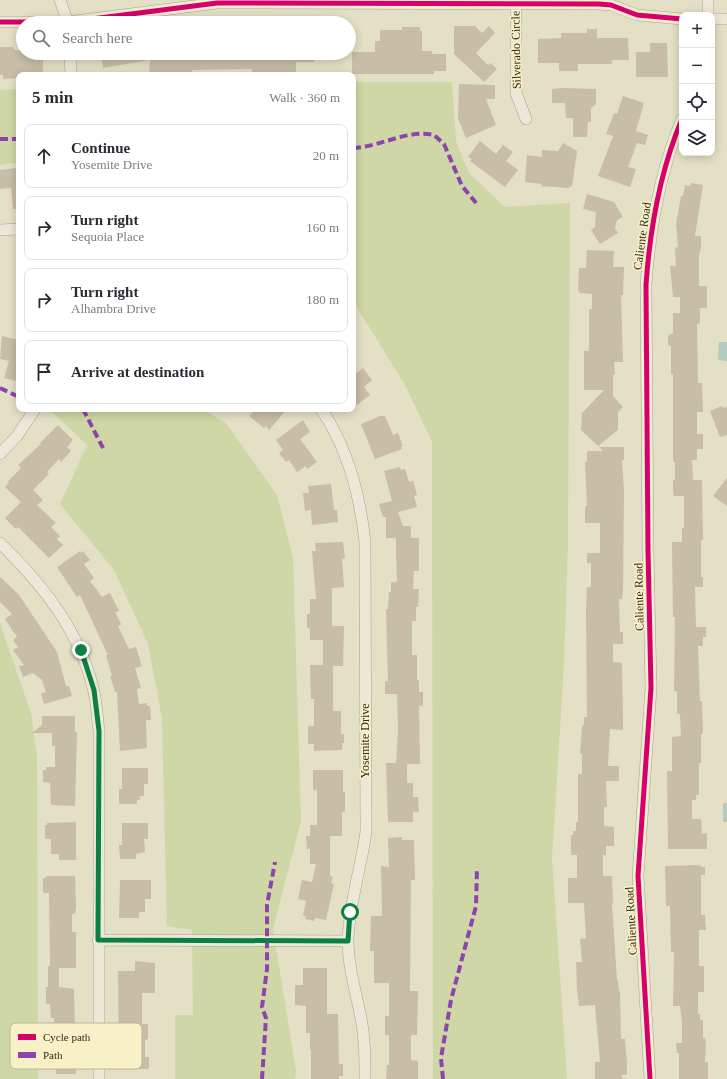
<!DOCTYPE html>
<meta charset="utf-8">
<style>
:root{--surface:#fff;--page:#f2f2f3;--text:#2b2b33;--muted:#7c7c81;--line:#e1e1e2}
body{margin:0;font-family:Georgia,serif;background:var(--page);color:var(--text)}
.controls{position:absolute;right:12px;top:12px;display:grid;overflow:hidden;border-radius:8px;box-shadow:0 2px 10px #0003}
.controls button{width:36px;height:36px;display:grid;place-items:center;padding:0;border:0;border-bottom:1px solid var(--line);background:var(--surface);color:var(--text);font:20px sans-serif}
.stop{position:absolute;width:12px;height:12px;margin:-9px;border:3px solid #0b8043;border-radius:50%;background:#fff}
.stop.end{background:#0b8043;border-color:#fff;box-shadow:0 1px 4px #0008}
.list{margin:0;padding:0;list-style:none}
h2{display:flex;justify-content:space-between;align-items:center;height:52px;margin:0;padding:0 16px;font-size:17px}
h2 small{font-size:13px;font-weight:400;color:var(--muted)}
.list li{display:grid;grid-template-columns:26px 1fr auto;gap:12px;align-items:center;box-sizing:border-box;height:64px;margin:0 8px 8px;padding:0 8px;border:1px solid var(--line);border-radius:8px}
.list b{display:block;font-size:15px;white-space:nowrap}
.list p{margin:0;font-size:13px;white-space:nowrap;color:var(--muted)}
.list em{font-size:13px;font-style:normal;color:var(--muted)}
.icon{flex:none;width:22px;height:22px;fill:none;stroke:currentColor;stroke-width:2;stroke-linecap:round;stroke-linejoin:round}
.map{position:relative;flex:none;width:727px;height:1079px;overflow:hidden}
.search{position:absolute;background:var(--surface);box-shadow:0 2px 10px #0003;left:16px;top:16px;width:340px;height:44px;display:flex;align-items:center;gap:10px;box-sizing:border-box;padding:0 14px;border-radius:22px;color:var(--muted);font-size:15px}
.panel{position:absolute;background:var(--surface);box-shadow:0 2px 10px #0003;left:16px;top:72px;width:340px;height:340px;border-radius:8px}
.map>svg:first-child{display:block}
.green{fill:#cfd7a6}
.water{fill:#b3cabe}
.building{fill:#c8bda6}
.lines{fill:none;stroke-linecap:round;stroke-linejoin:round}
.minor-casing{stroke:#a8a390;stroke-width:12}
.minor{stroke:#ebe8d8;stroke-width:11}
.quiet{stroke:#8e44ad;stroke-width:4;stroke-dasharray:8 4;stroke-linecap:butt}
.cycleway-casing{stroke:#f8f1c8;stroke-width:8}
.cycleway{stroke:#d6006c;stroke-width:5}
.route{stroke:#0b8043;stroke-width:5}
.labels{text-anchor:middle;stroke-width:3;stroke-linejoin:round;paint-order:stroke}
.street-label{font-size:12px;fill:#352b19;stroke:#f8f1c8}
.key{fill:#f8f1c8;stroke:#beb694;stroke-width:1}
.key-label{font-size:11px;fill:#352b19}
</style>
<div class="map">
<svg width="727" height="1079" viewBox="0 0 727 1079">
<rect width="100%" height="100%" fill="#e4e0c5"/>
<path class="green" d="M353 82H452L456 141 469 173 505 207 570 203 568 543 564 664 552 858 567 1079H433L432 442 405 385 353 301Z
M19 89V162L0 165V90Z
M51 409H202L226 423 277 495 293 558 301 821 273 929 296 1071 295 1079H175V1015H193L192 930 167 926 162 719 148 644 114 570 60 504 87 445 51 411Z
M0 623 31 713 37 757 38 1079H0Z"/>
<path class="water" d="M719 342H727V361L718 360Z
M723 803H727V822H723Z"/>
<path class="building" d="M454 26H475L482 33 489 26 495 33 476 53 488 65 491 63 497 69 484 82 454 54Z
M402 27H420V31H422V51H432V54H446V71H434V74H352V52H375V41H380V30H402Z
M587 29H597V38H628L629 60H612V64H578V71H559V63H538V39L561 38V33H587Z
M650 43H667L668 77H636V52H650Z
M0 47H13L15 50 23 51V53H43V75H19V78L3 79V75H0Z
M101 53H314V62H296V74H285V72H252V69L192 70 193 75H149L150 60 103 68Z
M459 84 495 85V99H486L496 125 466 138 458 118Z
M562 88 596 89V104L591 108V122H588L587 137H573V118H566L565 103H552V89Z
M623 96 644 103 636 131 648 135 645 145 637 143 628 167 636 169 630 187 598 176 613 136 606 134 614 113 617 114Z
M480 141 496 154 503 145 513 152 506 161 518 170 505 187 470 161 472 159 468 157Z
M563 143 577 151 572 187 570 186 569 188 541 186 542 184 525 182 527 155 542 157V150L558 151Z
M16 168V170H19V209H13L11 188 0 189V170Z
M691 183 703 185 695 236H701V248L699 254V286H707V308H700V323L697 324 698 383H702L703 412H697V434H703V449H697V460H692L693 480H702L703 540H701V577H703V587H695L696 627H706V637H703V646H698L700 701H702L703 730V734H701V763H699V795H696V800H692V819H701L702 834 707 833V849H668L667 771H672V737L681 736 680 714H677V691H674L675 617H673L672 542H682V528H684V496H674L673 492V480H675V462H673V374H671V346L668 345V336L673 333V313H680V297H673L670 266H676L675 248 678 247 676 224 681 196H683L685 185 690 186Z
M587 194 614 202 623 217 617 220 615 228 618 233 600 244 591 230 595 227 596 212 583 209Z
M587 250 614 251 613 267H624L623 295H621L623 362H614L615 374 613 375V396L623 407 618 412V430L598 446 581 430 582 413 604 390H584V351H589V309H592V294L579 293 578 289 579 268H586Z
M2 336 19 340V382L4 378 9 361 0 359Z
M363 368 372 380 364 387 370 395 353 408V376Z
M722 406 723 408 727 407V435L720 437 710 411Z
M256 409H287L269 430 266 426 264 428 249 416Z
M380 416H385L393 435 398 433 403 446 401 447 402 449 375 459 361 424Z
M303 420 310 432 300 439 317 462 307 469 306 466 297 472 289 460 286 462 279 453 283 450 276 440Z
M58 425 73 440 67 447 71 451 61 462 59 459 47 472 49 474 33 490 43 500 37 505 56 523 51 527 60 536 57 539 63 545 49 558 18 527 16 529 5 518 21 502 5 487 9 482 8 481 21 468 18 465 41 444 40 443Z
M599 447H624V460H622L624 491 623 589 622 599H619L620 632H623V644H613V662L622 663 623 718V730L610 729 608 766H619V781H606L607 807H604V826L614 827V846H606V855H603V876H612L613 904H612L617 980H618L619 991H620L621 1039H625L627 1062V1075H622V1079H595V1062H600L595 1005 579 1006 577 989 576 962H582L580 939 586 938 584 903H568V878H577V855H571V835H573V831H576V822H578V774H582V754L580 753 582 727 584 724V717H587L586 610 587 587H591V563H587V553H600V523H585V506H587L585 462H587V451H603Z
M400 467 401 470 405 469 409 482 413 481 417 495 414 496 417 507 398 512 403 526H411V538H419V571H414L413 589H419L418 607H416V621H412V655H417V680H419V692H423V706H419L420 764H407V783H413V797H418L419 812H413V822H388L386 763H396L398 730 397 694H385V681H388L386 609H388L389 592H391V582H396L397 580 396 554V538H386V517H383L379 504 392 501 384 471Z
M727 478V506L713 496Z
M331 484 334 510H337L338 522 312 525 311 510 305 511 303 493H309L308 486Z
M343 542 345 558 342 559 344 587 332 588V626H344L343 666H333V711H341V734H344V743H342V750L314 751V744H308V726H314V699H311L310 665H323V640H310V628H307V614H310V599H316L312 551H316L315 543Z
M80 551 81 553 83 551 90 560 84 564 94 578 90 581 102 597 110 593 119 611 115 612 121 624 118 626 129 649 136 647 142 666 135 668 141 688 137 689 139 704 147 703V706H150L151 720H146L147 748 120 751 117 692H115L110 676H112L106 655H108L80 595 77 597 57 567Z
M0 577 19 595 57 652 66 686H69L72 696 44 704 41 694 46 692 42 680 33 673 23 677 19 666 24 665 13 650 18 647 13 640 17 637 5 619 12 614 0 602Z
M42 716H75V732H77L75 806 51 805 50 783 43 782V770H46V767H55V746H52V733H32L42 725Z
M122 768H148V784H144V796H140V800H137V804H119V789H122Z
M313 770H343V792H345V812H342V836H330V876L333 877 331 883 334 884 326 920 315 918 314 921 305 919 306 916H303L306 901 298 899 302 880 312 882 316 864H310V849H307L306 836H310V825H317V790H313Z
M76 822V860H59V854H51V839H45V825H47V823Z
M122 823H148V839H144L145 852 136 854V859H120L119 845H122Z
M402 837V840H414L415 880H411L410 991H418L417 1035H411V1060L418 1061V1079H386L387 1065H389V1035H385V1016H389V983H374V951H370L371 916H382L381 866 389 867 388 838Z
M701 865V867H705V875H701V915H705L706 930H699V966H704V992H698V1014H700V1020H703V1038H705L706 1042 705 1062H708V1079H679V1053H677L676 1043H682V1022L680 1006H673L674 952H671L670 906H666L665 866Z
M46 876H75L76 908 75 914H72V932H76V968H59V987L74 989 76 1074H56V1066H51V1053H47V1037H54V1018H51L50 1004H46V987H48V966H50L49 893H43V878H46Z
M120 880H151V899H145V912H139V918H119Z
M135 961 155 963V993H142V1024H148V1039L145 1040V1057H149V1069H119L118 971H135Z
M303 968H327V1014H338L339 1064H343V1076H339V1079H311V1050H310V1033H306V1006L295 1005V985H303Z"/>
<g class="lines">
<g class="minor-casing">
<path id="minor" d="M60 0 68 23
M516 4V93L526 119
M708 15V0
M712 19H727
M0 22H68L217 3 599 4 611 5 637 15 682 19
M70 53 71 75
M0 230 19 229
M321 409C348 448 360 496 365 542L366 832C361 868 349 904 348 940 348 967 356 992 361 1018 365 1039 365 1058 365 1079
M0 454 17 436 35 409
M0 543C43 585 79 630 93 688 97 702 97 717 99 731V1079
M98 940 348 941
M650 1079 638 876 651 688 648 550 646 285C650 228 660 171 682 119"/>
</g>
<use href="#minor" class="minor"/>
<path class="quiet" d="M0 139H19
M353 148C380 147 407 129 434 135L444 144 462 186 477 204
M0 388 19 397
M83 409 104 450
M262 1079 266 1018 262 1007 267 969V905L275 862
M443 1079 441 1058 451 1000 476 906 477 869"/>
<g class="cycleway-casing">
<path id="cycleway" d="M0 22H68L217 3 599 4 611 5 637 15 682 19
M650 1079 638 876 651 688 648 550 646 285C650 228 660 171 682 119"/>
</g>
<use href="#cycleway" class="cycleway"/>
</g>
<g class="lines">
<path class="route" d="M81 650 94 690 99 731 98 940 348 941 350 912"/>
</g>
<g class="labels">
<g class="street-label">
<text transform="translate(516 50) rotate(-91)" y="4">Silverado Circle</text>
<text transform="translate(642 236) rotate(-82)" y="4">Caliente Road</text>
<text transform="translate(639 597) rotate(-91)" y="4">Caliente Road</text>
<text transform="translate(365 741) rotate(-90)" y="4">Yosemite Drive</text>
<text transform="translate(631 921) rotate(-93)" y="4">Caliente Road</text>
</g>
</g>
<rect x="10" y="1023" width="132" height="46" rx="6" class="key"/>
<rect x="18" y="1034" width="18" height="6" fill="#d6006c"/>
<rect x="18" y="1052" width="18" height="6" fill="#8e44ad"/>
<g class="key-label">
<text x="43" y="1041">Cycle path</text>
<text x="43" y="1059">Path</text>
</g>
</svg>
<div class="controls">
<button>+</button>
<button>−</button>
<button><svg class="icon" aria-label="locate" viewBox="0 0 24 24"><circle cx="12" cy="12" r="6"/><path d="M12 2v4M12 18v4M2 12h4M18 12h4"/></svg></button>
<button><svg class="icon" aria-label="layers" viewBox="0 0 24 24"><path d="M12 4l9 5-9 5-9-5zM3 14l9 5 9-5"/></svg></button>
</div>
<div class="stop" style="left:350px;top:912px"></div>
<div class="stop end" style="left:81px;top:650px"></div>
<div class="search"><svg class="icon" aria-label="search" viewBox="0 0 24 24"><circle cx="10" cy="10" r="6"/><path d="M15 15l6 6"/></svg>Search here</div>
<section class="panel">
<h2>5 min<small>Walk · 360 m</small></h2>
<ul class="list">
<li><svg class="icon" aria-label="ahead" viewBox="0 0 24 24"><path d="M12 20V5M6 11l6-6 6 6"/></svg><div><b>Continue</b><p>Yosemite Drive</p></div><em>20 m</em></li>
<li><svg class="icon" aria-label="right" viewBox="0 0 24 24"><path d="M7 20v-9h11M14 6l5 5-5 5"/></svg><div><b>Turn right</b><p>Sequoia Place</p></div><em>160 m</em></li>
<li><svg class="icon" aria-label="right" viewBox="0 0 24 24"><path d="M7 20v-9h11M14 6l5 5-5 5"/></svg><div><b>Turn right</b><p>Alhambra Drive</p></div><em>180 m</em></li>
<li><svg class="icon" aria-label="arrive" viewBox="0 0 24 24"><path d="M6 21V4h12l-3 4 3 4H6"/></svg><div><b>Arrive at destination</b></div></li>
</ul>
</section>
</div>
